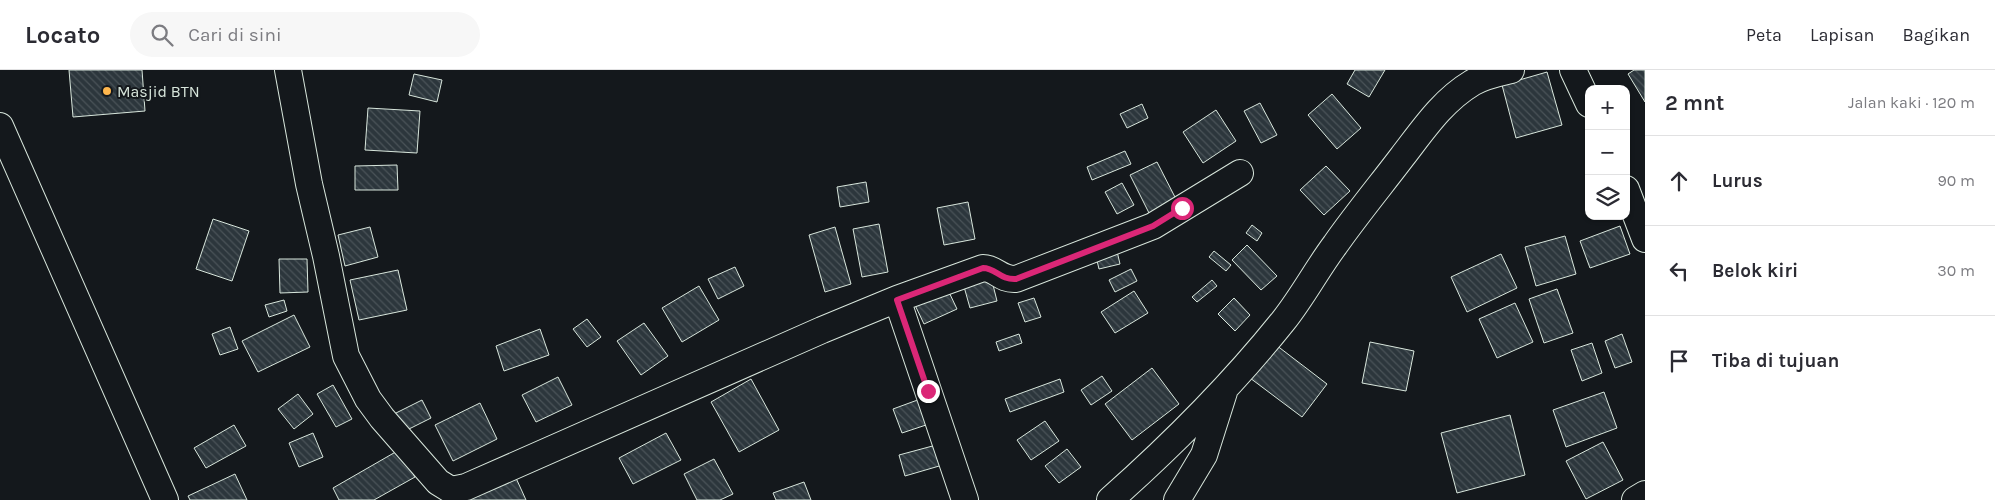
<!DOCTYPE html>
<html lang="id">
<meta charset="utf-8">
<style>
:root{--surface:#fff;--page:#f7f7f7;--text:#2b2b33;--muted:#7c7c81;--line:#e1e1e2}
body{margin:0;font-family:Karla,sans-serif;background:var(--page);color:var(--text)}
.controls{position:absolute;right:15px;top:15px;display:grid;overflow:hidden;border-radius:10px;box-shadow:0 1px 4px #0004}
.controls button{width:45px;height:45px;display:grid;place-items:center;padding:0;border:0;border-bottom:1px solid var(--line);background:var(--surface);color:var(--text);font:25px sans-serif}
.stop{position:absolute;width:15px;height:15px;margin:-11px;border:4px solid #db2777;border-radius:50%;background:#fff}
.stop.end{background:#db2777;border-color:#fff;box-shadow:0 1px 5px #0008}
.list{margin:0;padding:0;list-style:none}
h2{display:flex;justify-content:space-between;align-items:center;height:65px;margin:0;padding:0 20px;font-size:21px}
h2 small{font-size:16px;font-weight:400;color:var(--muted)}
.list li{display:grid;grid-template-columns:32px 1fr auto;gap:15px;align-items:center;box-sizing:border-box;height:90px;padding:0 20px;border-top:1px solid var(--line)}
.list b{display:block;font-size:19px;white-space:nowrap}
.list em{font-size:16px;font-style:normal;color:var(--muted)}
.icon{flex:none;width:28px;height:28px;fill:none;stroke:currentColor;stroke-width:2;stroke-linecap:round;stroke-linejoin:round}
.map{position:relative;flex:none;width:1645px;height:430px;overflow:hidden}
header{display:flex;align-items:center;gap:30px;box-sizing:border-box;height:70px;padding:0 25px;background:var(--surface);border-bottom:1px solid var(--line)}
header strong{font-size:24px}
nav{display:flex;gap:28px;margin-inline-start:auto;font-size:18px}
.search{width:350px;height:45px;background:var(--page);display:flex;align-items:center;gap:12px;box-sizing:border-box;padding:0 18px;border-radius:28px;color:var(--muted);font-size:19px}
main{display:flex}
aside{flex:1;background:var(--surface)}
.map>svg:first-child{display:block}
.building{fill:url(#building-back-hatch);stroke:#d8e6dc}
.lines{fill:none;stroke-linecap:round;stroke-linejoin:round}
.minor-casing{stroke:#d8e6dc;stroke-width:28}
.minor{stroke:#14181c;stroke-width:26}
.route{stroke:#db2777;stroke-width:6}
.poi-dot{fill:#ffb74d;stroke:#14181c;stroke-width:2}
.labels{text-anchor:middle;stroke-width:4;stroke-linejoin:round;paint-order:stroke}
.poi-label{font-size:16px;fill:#d8e6dc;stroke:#14181c;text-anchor:start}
</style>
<header>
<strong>Locato</strong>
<div class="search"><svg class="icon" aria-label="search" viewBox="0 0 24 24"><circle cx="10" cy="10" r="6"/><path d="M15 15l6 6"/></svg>Cari di sini</div>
<nav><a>Peta</a><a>Lapisan</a><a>Bagikan</a></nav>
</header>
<main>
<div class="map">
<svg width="1645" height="430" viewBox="0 0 1645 430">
<defs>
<pattern id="building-back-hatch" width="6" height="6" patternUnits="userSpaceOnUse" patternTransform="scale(1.25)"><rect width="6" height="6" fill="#2c363c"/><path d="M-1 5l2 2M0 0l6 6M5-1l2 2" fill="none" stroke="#4a5358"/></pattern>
</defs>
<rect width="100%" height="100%" fill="#14181c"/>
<path class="building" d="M69 0H142L145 41 73 47Z
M1355 0H1385L1369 27 1347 14Z
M1634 0H1645V32L1628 4Z
M1547 2 1562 55 1516 68 1502 15Z
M414 4 442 10 437 32 409 25Z
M1332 24 1361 58 1337 79 1308 45Z
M1260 33 1277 65 1261 73 1244 41Z
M1142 34 1148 48 1127 58 1120 44Z
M368 38 420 41 417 83 365 80Z
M1216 40 1236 71 1203 93 1183 62Z
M1125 81 1131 94 1092 110 1087 97Z
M1157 92 1177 131 1150 145 1130 105Z
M397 95 398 120H355V96Z
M1326 96 1350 121 1324 145 1300 120Z
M866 112 869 132 840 137 837 117Z
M1122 113 1134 135 1117 144 1105 122Z
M968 132 975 169 944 175 937 138Z
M213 149 249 161 232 211 196 199Z
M879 154 888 202 862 207 853 159Z
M1252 155 1262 163 1257 171 1246 163Z
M1620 156 1630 184 1590 198 1580 171Z
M370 157 378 187 345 196 338 165Z
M835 157 851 214 825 222 809 165Z
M1565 166 1576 204 1536 216 1525 177Z
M1247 175 1277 206 1261 220 1232 190Z
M1116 177 1120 194 1099 199 1095 182Z
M1214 181 1231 195 1226 201 1209 187Z
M1501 184 1517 218 1467 242 1451 207Z
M279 189H307L308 222 280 223Z
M735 197 744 216 718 229 708 209Z
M989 199 997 231 970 238 961 206Z
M1131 199 1137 211 1115 222 1109 210Z
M398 200 407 240 359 250 350 210Z
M1212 210 1217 216 1197 232 1192 227Z
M699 216 719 250 682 272 662 238Z
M947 218 957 239 924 254 914 233Z
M1557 219 1573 263 1544 273 1529 229Z
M1134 221 1148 243 1115 263 1101 242Z
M1034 228 1041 247 1025 252 1018 233Z
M1234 228 1250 245 1235 261 1218 244Z
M284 230 287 241 269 247 265 235Z
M1515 233 1533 272 1497 288 1479 249Z
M294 245 310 277 258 302 242 271Z
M587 249 601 267 587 277 573 259Z
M644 253 668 286 641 305 617 271Z
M230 257 238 279 220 285 212 264Z
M540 259 549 285 504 301 496 276Z
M1019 264 1022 273 999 281 996 272Z
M1622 264 1632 292 1615 298 1605 271Z
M1370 272 1414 281 1406 321 1362 313Z
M1592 273 1602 303 1582 311 1571 280Z
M1276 275 1327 314 1302 347 1250 308Z
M1152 298 1179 334 1132 370 1105 334Z
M1102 306 1112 321 1091 335 1081 320Z
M558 307 572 335 536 352 522 325Z
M751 309 779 360 739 382 711 332Z
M1060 309 1064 322 1010 342 1005 329Z
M333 315 352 349 336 357 317 324Z
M1604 322 1617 358 1566 377 1553 340Z
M298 324 313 344 294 359 278 339Z
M923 328 932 353 902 363 893 339Z
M422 330 431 348 399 364 390 346Z
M480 333 497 369 453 391 435 355Z
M1510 345 1525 405 1457 423 1441 363Z
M1045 351 1059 371 1031 390 1017 370Z
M234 355 246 376 206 398 194 378Z
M313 363 323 387 299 397 289 373Z
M666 363 681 390 633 414 619 388Z
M1603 372 1623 410 1586 429 1566 391Z
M940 374 946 394 905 406 899 385Z
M1067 379 1081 397 1059 413 1045 396Z
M399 380 415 407 374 430H339L333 418Z
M714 389 733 424 720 430H697L684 404Z
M235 404 247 430H190L188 426Z
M516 408 526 430H470V429Z
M804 412 811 430H776L773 423Z"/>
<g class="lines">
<g class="minor-casing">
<path id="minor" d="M288 0 309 114 326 186 346 286 368 329 382 348 438 412 451 420 466 417 822 260 897 229 983 198C996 198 1000 210 1016 209L1153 156 1240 103
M1573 0 1589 34
M0 56 165 430
M1626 119 1645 169
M897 229 965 430
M1110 430C1172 375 1232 315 1284 250 1303 226 1317 199 1335 175 1356 145 1380 116 1402 87 1423 60 1442 31 1472 13 1483 6 1498 3 1511 0
M1177 430 1204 385 1224 322
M1635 430 1645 424"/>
</g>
<use href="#minor" class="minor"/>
</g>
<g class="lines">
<path class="route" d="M928 321 897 230 983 198C996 198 1000 210 1016 209L1153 156 1182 138"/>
</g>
<circle class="poi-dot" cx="107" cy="21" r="5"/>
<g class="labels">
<g class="poi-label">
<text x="117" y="27">Masjid BTN</text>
</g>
</g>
</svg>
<div class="controls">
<button>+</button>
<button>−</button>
<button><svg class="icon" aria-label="layers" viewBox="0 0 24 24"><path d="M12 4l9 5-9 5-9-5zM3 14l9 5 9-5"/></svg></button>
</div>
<div class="stop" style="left:1182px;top:138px"></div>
<div class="stop end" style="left:928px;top:321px"></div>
</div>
<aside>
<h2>2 mnt<small>Jalan kaki · 120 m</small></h2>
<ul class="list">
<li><svg class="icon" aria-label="ahead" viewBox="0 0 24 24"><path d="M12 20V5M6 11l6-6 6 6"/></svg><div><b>Lurus</b></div><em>90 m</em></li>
<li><svg class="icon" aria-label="left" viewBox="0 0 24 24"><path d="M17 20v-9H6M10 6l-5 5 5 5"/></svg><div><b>Belok kiri</b></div><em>30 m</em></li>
<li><svg class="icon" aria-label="arrive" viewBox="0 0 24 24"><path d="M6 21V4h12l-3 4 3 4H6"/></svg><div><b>Tiba di tujuan</b></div></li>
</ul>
</aside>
</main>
